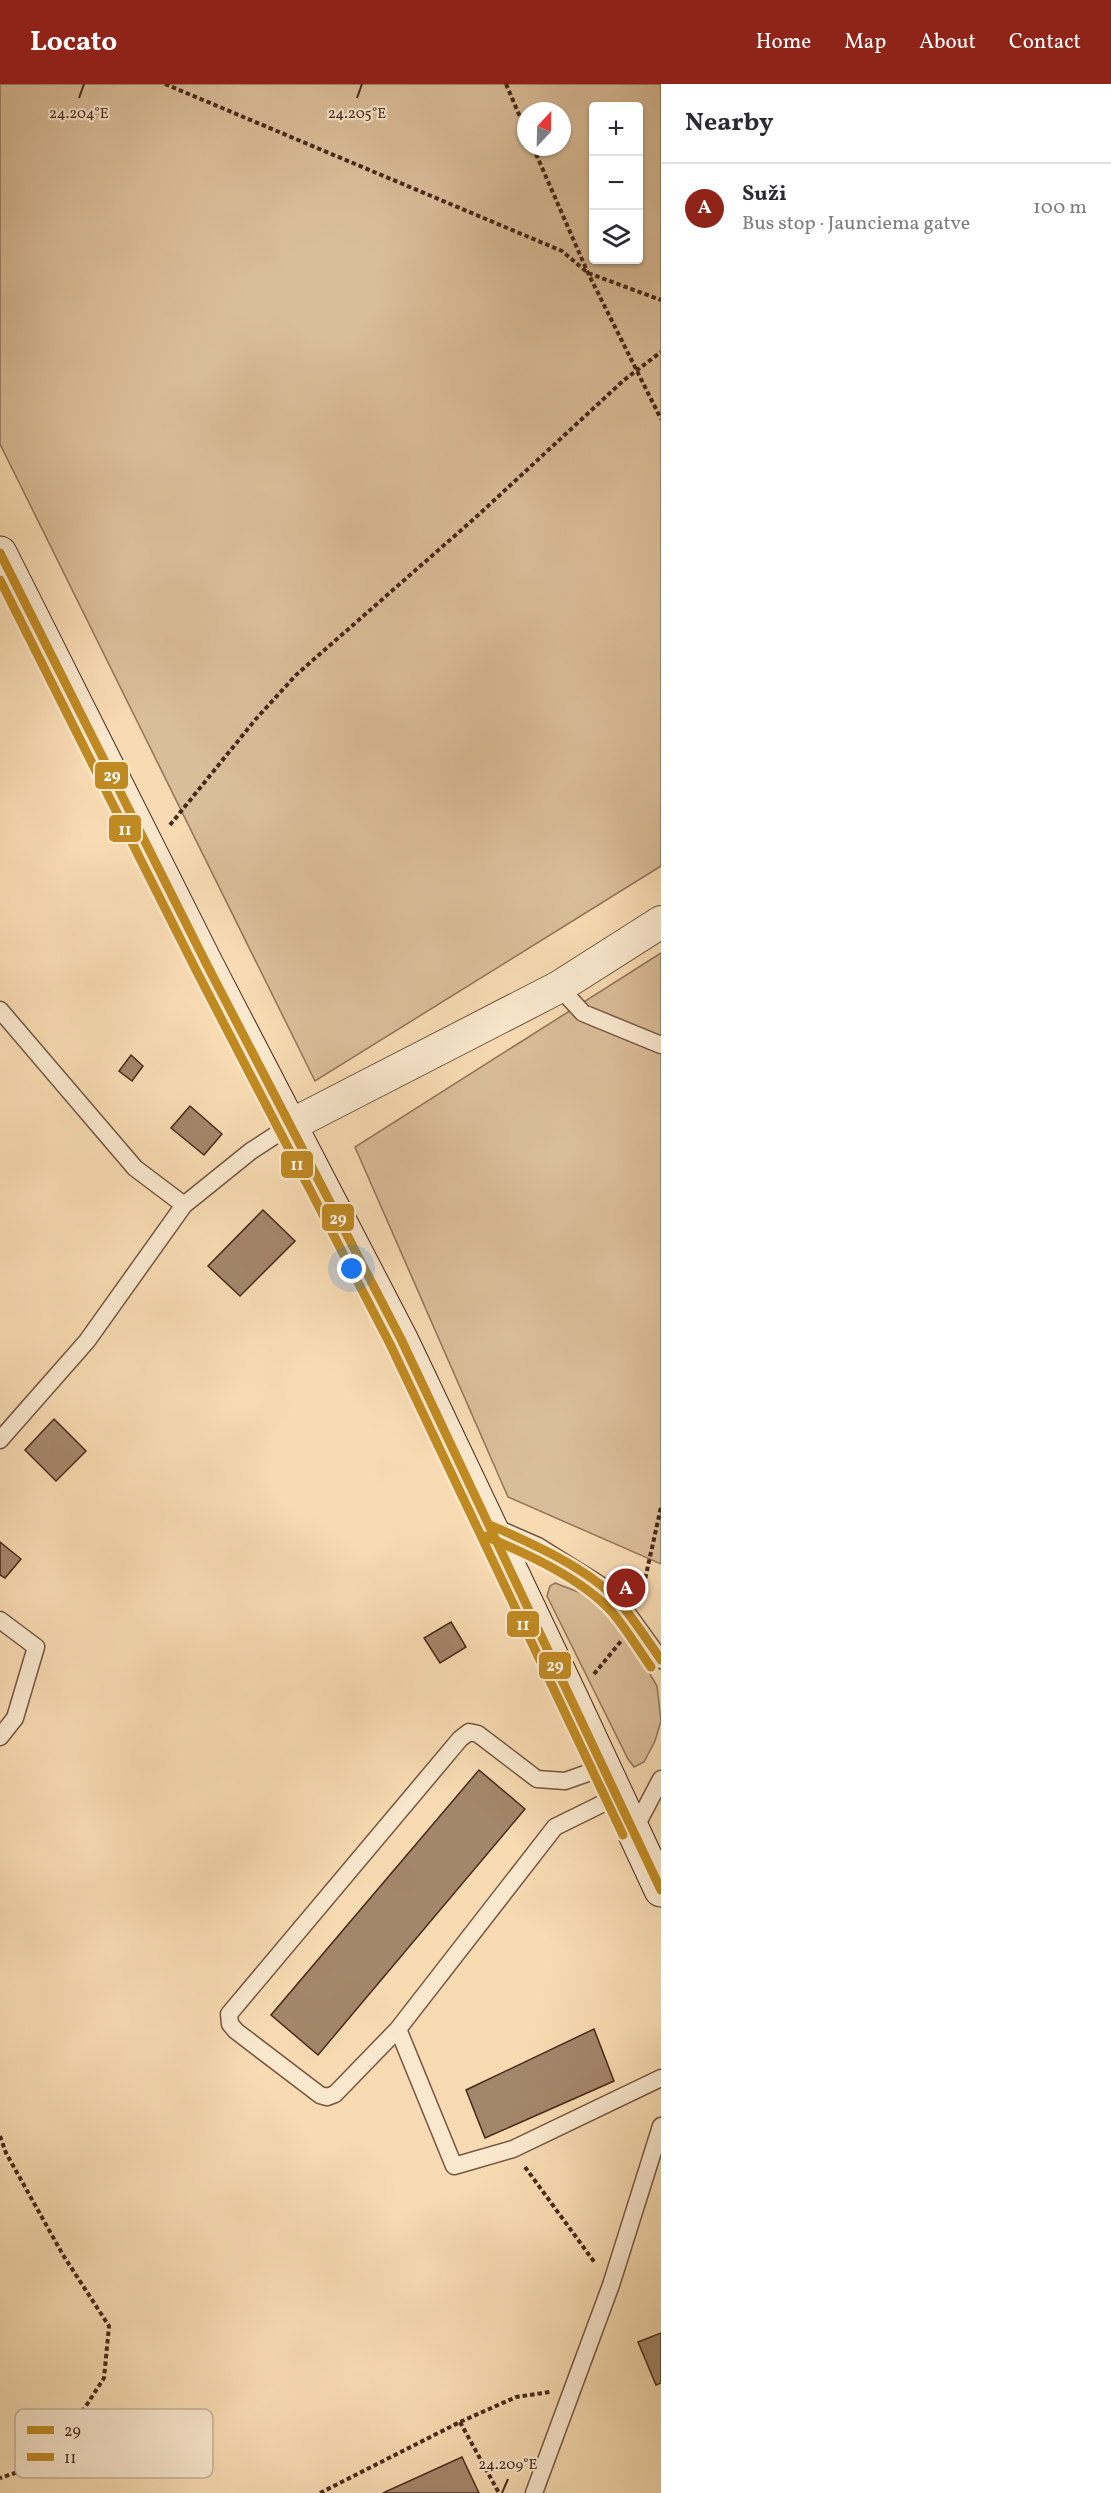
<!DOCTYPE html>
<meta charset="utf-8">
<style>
:root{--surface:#fff;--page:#f2f2f3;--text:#2b2b33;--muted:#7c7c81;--line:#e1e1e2;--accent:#8f2418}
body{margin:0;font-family:Vollkorn,serif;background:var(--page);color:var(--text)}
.controls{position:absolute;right:18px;top:18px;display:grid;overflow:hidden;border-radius:6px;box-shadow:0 2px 4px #0004}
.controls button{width:54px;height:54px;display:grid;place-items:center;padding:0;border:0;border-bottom:2px solid var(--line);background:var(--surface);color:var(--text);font:30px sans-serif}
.compass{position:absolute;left:517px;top:18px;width:54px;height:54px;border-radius:50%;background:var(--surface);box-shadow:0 2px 4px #0004;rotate:22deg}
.you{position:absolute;left:352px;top:1185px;width:21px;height:21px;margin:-15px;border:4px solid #fff;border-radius:50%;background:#1a73e8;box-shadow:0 0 0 9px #1a73e833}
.badge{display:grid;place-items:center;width:39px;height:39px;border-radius:50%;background:var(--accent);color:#fff;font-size:20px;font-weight:700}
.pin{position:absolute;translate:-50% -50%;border:3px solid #fff;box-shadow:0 2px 6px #0006}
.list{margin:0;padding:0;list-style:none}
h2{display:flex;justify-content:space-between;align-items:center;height:78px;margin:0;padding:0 24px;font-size:26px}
h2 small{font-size:20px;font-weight:400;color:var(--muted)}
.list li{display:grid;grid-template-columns:39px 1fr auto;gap:18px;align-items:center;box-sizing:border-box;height:90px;padding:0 24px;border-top:2px solid var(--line)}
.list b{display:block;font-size:22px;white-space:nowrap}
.list p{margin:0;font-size:20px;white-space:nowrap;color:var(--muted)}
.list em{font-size:20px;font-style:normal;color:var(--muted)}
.icon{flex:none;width:33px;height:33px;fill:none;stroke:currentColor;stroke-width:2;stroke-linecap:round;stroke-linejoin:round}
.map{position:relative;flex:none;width:661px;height:2409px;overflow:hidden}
header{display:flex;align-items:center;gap:36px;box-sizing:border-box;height:84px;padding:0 30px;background:var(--accent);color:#fff}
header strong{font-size:28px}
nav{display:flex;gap:33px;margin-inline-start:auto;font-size:21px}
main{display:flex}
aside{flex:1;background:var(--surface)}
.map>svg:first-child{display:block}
.green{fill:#dabd99;stroke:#91735a;stroke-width:1.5;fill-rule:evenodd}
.building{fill:#a4866a;stroke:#48291a;stroke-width:1.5}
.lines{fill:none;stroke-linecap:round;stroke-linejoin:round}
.lane-casing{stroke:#745640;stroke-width:19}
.street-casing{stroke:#745640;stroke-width:34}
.secondary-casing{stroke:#48291a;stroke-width:35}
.path{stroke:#48291a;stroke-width:4;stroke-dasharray:4.5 3;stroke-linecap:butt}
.lane{stroke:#fae8ce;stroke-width:16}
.street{stroke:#fae8ce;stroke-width:32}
.secondary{stroke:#fae8ce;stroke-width:33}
.bus-1-casing{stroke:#fae8ce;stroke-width:14}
.bus-2-casing{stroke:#fae8ce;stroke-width:14}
.bus-1{stroke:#c08a23;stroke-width:9}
.bus-2{stroke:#c08a23;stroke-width:9}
.ticks{fill:none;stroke:#48291a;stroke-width:2}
.key{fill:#fae8ce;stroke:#c5af98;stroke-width:1.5}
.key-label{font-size:16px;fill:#48291a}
.ticks-label{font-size:15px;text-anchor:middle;fill:#48291a;stroke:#fae8ce;stroke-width:4.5;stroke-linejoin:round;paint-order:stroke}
.line-badge{stroke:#fae8ce;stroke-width:2}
.badge-label{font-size:16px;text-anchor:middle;font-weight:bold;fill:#fff}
</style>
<header>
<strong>Locato</strong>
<nav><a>Home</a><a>Map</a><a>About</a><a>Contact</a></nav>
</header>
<main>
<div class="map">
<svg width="661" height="2409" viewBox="0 0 661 2409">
<rect width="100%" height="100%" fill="#f8dbb3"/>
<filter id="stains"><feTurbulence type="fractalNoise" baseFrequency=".00333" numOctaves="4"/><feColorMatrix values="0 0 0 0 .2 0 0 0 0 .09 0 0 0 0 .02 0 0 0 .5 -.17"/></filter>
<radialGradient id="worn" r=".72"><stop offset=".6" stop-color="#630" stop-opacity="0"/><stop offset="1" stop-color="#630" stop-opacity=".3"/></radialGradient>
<path class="green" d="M0 0H661V782L315 997 0 360ZM594 22H638V176H594ZM526 27H562V63H526Z
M661 869V1480L508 1413 355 1063Z
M555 1499 581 1509 620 1539 657 1602 661 1637 655 1657 644 1678 634 1683 628 1675 547 1512 550 1502Z"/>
<path class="building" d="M131 971 143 982 132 997 119 987Z
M190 1022 222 1050 204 1071 171 1044Z
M263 1126 295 1157 240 1212 208 1182Z
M54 1335 86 1367 56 1397 25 1366Z
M0 1458 21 1475 5 1494 0 1491Z
M451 1538 466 1563 440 1579 424 1554Z
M479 1686 525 1725 318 1971 271 1931Z
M594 1945 614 1997 485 2054 466 2006Z
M661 2249V2299L656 2301 638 2258Z
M462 2373 479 2409H383Z"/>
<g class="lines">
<g class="lane-casing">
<path id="lane" d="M559 903 583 929 661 961
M0 926 135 1084 184 1121
M0 1356 87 1257 184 1121 251 1067 291 1041
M492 1442 538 1462 599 1500 620 1519 661 1576
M0 1536 36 1563 15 1634 0 1653
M618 1712 555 1743 398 1945 454 2082 513 2065 661 1994
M634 1746 661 1695
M398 1945 335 2010 327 2013 320 2011 236 1947 230 1940 229 1930 460 1655 469 1648 478 1650 537 1695 565 1697 605 1683
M534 2409 611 2201 661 2042"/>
</g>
<g class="street-casing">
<path id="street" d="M291 1041 559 903 661 838"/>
</g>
<g class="secondary-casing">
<path id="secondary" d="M0 469 207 881 401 1255 573 1617 661 1806"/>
</g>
<path class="path" d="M165 0 562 167 588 189 661 216
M506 0 526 47
M533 63 588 189 661 335
M170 741 255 636 296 591 475 434 624 296 661 268
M642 1509 661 1423
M594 1590 622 1556
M0 2052 6 2069 63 2171 109 2242 104 2294 73 2342 42 2380 0 2394
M525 2083 595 2179
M460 2338 499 2409
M320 2409 460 2338 516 2313 550 2308"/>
<use href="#lane" class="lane"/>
<use href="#street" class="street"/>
<use href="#secondary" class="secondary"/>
<g class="bus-1-casing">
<path id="bus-1" d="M0 469 207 881 401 1255 661 1806
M490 1441C531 1459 590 1485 620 1519 635 1537 648 1557 661 1576"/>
</g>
<g class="bus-2-casing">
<path id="bus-2" d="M0 496 196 886 390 1260 623 1751
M485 1452C525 1469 581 1494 611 1527 626 1544 638 1565 651 1583"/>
</g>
<use href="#bus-1" class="bus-1"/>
<use href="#bus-2" class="bus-2"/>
</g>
<path class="ticks" d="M79 14 84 0M357 14 362 0M502 2409 508 2395"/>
<rect x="15" y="2325" width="198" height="69" rx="9" class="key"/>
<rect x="27" y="2342" width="27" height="8" fill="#c08a23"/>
<rect x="27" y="2369" width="27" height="8" fill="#c08a23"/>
<g class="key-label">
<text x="64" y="2352">29</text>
<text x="64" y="2379">11</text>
</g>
<g class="ticks-label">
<text x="357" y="34">24.205°E</text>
<text x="79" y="34">24.204°E</text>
<text x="508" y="2385">24.209°E</text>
</g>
<g class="line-badge">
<rect x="94" y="677" width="35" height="29" rx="6" fill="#c08a23"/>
<rect x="108" y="730" width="34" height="29" rx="6" fill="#c08a23"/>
<rect x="280" y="1066" width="34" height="29" rx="6" fill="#c08a23"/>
<rect x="321" y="1119" width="34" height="29" rx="6" fill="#c08a23"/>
<rect x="506" y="1526" width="34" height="28" rx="6" fill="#c08a23"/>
<rect x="538" y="1567" width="34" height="29" rx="6" fill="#c08a23"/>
</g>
<g class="badge-label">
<text x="112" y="697">29</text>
<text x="125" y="751">11</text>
<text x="297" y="1086">11</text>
<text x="338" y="1140">29</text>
<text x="523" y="1546">11</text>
<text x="555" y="1587">29</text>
</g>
<rect width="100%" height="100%" filter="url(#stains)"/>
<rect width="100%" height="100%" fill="url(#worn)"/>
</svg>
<div class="controls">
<button>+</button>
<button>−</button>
<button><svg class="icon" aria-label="layers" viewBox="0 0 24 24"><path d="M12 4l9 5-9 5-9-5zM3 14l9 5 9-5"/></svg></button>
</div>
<svg class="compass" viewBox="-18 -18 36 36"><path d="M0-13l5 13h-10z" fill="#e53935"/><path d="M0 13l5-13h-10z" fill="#7c7c81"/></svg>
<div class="you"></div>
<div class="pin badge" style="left:626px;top:1504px">A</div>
</div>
<aside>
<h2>Nearby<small></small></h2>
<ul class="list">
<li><span class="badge">A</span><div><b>Suži</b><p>Bus stop · Jaunciema gatve</p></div><em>100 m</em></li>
</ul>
</aside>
</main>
